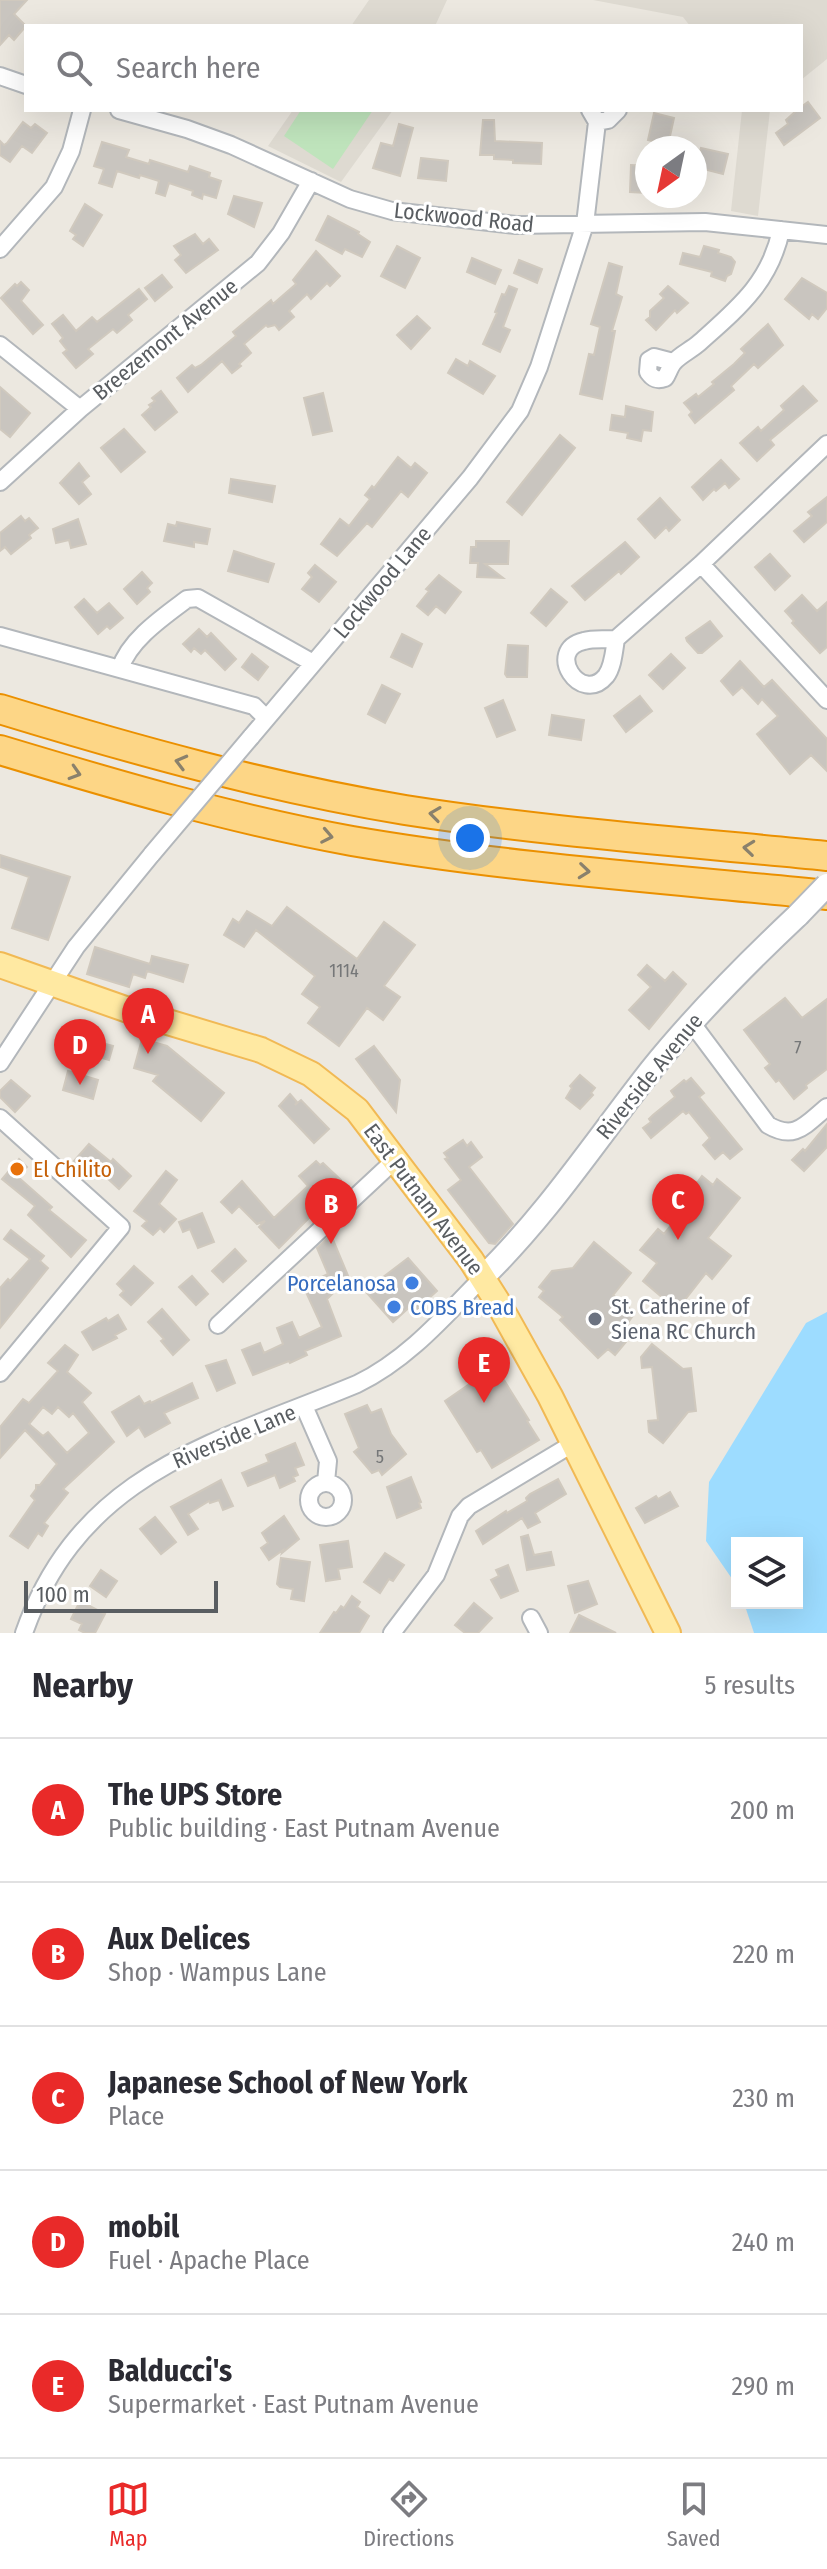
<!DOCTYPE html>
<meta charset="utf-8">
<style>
:root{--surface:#fff;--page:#f2f2f3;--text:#2b2b33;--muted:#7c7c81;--line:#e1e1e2;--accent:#e92a29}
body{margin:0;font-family:"Fira Sans Condensed",sans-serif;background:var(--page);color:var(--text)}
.controls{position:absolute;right:24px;bottom:24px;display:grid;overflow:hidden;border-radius:0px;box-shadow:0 8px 32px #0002}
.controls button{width:72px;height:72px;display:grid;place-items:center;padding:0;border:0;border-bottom:2px solid var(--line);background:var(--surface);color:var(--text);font:40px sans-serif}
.compass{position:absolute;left:635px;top:136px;width:72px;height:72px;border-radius:50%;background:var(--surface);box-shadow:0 8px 32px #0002;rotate:213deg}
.scale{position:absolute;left:24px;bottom:20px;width:194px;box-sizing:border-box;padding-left:8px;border:4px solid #595d61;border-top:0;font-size:22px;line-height:28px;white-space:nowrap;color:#595d61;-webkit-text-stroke:6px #fff;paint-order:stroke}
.you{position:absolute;left:470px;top:838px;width:28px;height:28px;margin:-20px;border:6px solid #fff;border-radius:50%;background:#1a73e8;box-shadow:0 0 0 12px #1a73e833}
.badge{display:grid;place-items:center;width:52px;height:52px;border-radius:50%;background:var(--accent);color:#fff;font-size:26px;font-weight:700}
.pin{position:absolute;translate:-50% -66px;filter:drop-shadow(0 2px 4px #0008)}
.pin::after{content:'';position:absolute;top:42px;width:28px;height:24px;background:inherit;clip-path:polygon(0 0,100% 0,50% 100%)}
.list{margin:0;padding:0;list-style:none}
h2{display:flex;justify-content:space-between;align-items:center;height:104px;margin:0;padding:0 32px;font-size:34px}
h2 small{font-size:26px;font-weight:400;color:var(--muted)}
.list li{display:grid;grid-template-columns:52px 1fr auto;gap:24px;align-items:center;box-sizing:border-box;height:144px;padding:0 32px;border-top:2px solid var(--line)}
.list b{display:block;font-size:30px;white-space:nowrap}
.list p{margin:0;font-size:26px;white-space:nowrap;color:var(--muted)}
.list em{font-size:26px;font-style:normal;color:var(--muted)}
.icon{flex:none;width:44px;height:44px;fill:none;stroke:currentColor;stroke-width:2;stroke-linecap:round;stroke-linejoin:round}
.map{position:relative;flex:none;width:827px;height:1633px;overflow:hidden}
.search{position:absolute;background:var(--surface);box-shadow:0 8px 32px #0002;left:24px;right:24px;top:24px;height:88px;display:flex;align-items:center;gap:20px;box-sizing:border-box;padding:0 28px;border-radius:0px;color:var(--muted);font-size:30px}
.sheet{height:824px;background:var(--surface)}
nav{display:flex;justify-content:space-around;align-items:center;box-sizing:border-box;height:112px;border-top:2px solid var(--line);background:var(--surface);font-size:22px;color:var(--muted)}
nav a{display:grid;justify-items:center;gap:4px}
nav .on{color:var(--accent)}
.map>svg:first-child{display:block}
.education{fill:#dedad1}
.green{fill:#bfe4bc}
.water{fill:#9ddcff}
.building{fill:#c9c5bf;stroke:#d0c9be;stroke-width:2;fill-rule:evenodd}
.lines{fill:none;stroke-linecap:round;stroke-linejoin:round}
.street-casing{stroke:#b3b7bb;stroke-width:20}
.secondary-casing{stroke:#b4b8bd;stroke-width:26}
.primary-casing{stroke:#f1b954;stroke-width:28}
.highway-casing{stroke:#eb9000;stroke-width:32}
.street{stroke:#fff;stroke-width:16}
.secondary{stroke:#fff;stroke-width:22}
.primary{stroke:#ffe9a2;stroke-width:24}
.highway{stroke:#fdd686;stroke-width:28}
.street-bridge-casing{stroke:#b3b7bb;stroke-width:20;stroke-linecap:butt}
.secondary-bridge-casing{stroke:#b4b8bd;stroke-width:26;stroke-linecap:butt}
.street-bridge{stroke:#fff;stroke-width:16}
.secondary-bridge{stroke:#fff;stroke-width:22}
.oneway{stroke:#8a816c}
.food-dot{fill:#e8710a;stroke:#fff;stroke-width:3}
.shop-dot{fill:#3f7fe0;stroke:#fff;stroke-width:3}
.worship-dot{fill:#6b7280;stroke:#fff;stroke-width:3}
.labels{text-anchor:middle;stroke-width:6;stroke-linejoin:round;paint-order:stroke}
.number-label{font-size:18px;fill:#757778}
.street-label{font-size:22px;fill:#595d61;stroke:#fff}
.food-label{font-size:22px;fill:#c56008;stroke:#fff;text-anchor:start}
.shop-label{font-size:22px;fill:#366cbe;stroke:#fff;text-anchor:end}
.worship-label{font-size:22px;fill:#5b616d;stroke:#fff;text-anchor:start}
</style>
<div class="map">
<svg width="827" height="1633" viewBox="0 0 827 1633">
<rect width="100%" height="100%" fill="#ece8e0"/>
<path class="education" d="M369 0H447L435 26H351Z
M593 0H827V59L801 80V26H690L683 17Z
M293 110H393L341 182 268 146Z
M742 110H770L758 216 731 211Z"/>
<path class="green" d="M301 110H373L333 169 284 136Z"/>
<path class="water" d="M827 1312V1633H754L744 1603H797V1543H737V1586L706 1541 709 1482 806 1323Z"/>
<path class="building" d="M0 0H27L14 14 26 26 14 40 9 35 0 45Z
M808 102 820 118 784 145 776 133 788 124 786 120 797 110H801V107Z
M654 113 674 118 668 145 648 140Z
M483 120H494L495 141 542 143 541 164 513 163V160L494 159V155H480Z
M23 122 31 128 35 124 47 133 32 153 22 146 10 162 0 155V141L4 145 7 143Z
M399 124 413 128 400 176 373 168 381 143 393 146Z
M102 142 129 150 126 157 149 164 150 160 188 172 190 166 210 173 209 177 221 181 216 198 203 194 202 199 192 195 193 191 169 183 165 196 156 193 159 181 140 175 139 178 117 171 112 187 99 183 104 169 94 166Z
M701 148 728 154 723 174 696 167Z
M421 158 448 161 446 181 418 178Z
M631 165 647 166V193L630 192Z
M234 196 262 203 254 227 228 214Z
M85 204 102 215 83 246 73 239 76 235 70 231Z
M328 216 359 232 358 234 370 242 362 257 345 249 342 254 316 240Z
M195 234 203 244 209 239 218 250 186 273 175 260 181 255 174 246Z
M397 246 420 258 405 288 381 276Z
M704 246 719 250 718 253 731 257 735 262 731 274 727 276 725 281 711 276 712 272 680 264 683 253 700 257Z
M316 251 340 276 330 286 327 283 311 299 307 294 289 311 294 317 279 330 275 325 268 327 266 325 244 344 251 353 239 364 241 366 232 373 222 361 188 392 177 378 192 365 195 368 201 365 236 336 233 332 271 300 273 304 296 284 293 280Z
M472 258 501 270 495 284 467 272Z
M519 260 542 269 537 283 514 273Z
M609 263 622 267 616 294 622 297 612 331H615L602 399 580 394 589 354 594 355 600 327 591 324Z
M162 275 172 287 155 301 145 288Z
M802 278 827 293V308L818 319 812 314 809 319 785 299Z
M21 282 29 290 21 301 43 325 33 334 1 298 15 284 17 286Z
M509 286 517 289 503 327 510 330 500 352 483 344 497 313 495 312 502 294 505 295Z
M668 286 688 303 677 313 675 310 656 330 646 320 650 317V311L664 298 660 294Z
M139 289 147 299 128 315 132 320 117 333 113 329 88 349 93 354 76 368 63 353 67 350 60 341 63 338 52 324 63 315 76 331 92 317 97 322Z
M417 316 430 328 411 349 397 335Z
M768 324 783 345 758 368 754 364 731 386 734 390 695 423 689 415 692 412 684 403 696 394 698 397 714 384 712 382 734 364 745 353 741 349Z
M456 359 468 366 470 361 495 376 483 394 448 373Z
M803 386 817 401 770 440 774 445 757 461 740 443 758 427 761 431 784 410 781 406Z
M0 387 30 413 10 437 0 429Z
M161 391 177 412 155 430 142 415 151 407 149 405 155 401 152 398Z
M323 393 332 431 313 435 304 398Z
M626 406 653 412 651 431 643 430 641 441 627 438 628 433 610 430 612 415 625 417Z
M124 429 145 452 121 472 101 448Z
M560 435 575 448 522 515 507 502Z
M398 457 411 468 415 463 427 473 408 497 401 491 372 527 367 523 337 556 321 544 340 519 349 526 370 499 365 495 372 486 374 488Z
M721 460 739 479 729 488 725 483 716 491 714 489 703 500 692 487Z
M79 463 89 476 82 482 91 494 79 504 60 483Z
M231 479 275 486 272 502 229 493Z
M827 497V522L804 542 794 531 812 516 808 512Z
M660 498 680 520 669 531 666 527 655 538 638 519Z
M21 516 25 521 29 518 38 528 29 535 31 538 11 554 5 547 0 551V533Z
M78 519 86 544 71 548 69 540 56 543 53 529Z
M177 522 210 529 207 544 194 542V547L164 541 168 524 176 526Z
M476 541H509L508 564H485L503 578 477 577 478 563H470L471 547H476Z
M625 542 639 557 621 574 619 571 585 600 572 586Z
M234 551 274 564 268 582 228 571Z
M770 554 790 576 775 590 755 567Z
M315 565 336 582 319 602 302 589 312 577 308 573Z
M142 572 152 583 147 588 150 592 137 604 124 589Z
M439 575 461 592 445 613 436 606 428 615 417 606 429 591 426 589Z
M551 589 567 602 546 626 531 613Z
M802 595 817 611 827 602V647L820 653 792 623 794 621 785 611Z
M84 599 97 613 109 603 123 618 110 629 107 626 98 634 75 607Z
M710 621 722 636 702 653H698L687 641 686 638Z
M199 629 207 637 211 633 236 659 225 670 205 650 201 654 194 648 191 652 183 644Z
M402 634 422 644 412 667 391 657Z
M508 645 528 646 527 677H507L505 674Z
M252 654 268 667 258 680 242 667Z
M671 654 685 668 663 689 649 675Z
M740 661 764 687 772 680 827 739V771L811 755 790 774 757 734 778 716 762 699 758 704 742 687 733 695 721 681Z
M382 685 400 694 385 723 368 714Z
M640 696 652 711 626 732 614 716Z
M503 700 515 730 497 737 485 708Z
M552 715 584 720 581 740 549 735Z
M0 855 70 877 48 940 12 928 29 877 0 867Z
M287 907 357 959 384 922 415 945 384 986 400 997 383 1020 367 1008 339 1046 308 1023 320 1007 302 994 315 976 256 930 244 947 224 935 233 919 239 923 247 911 272 926Z
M95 947 150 964 152 956 188 965 183 982 147 971 145 978 133 974 129 987 87 974Z
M647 965 665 981 673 972 686 984 649 1029 629 1010 651 987 638 975Z
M785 998 802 1018 827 999V1069L806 1085 807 1088 794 1099 779 1080 776 1082 765 1068 770 1064 744 1030Z
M68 1034 113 1046 109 1060 65 1047Z
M142 1039 167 1046 224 1093 201 1121 153 1081 158 1075 134 1068Z
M374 1046 400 1080 396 1112 356 1059Z
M68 1071 98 1080 93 1099 63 1090Z
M580 1075 595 1088 591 1093 593 1095 580 1109 566 1098 572 1088 570 1086Z
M691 1078 704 1093 699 1097 742 1149 730 1159 723 1152 715 1159 703 1145 710 1138 689 1112 686 1114 683 1111 651 1138 643 1128 651 1122 649 1119 653 1115 675 1097 671 1091 684 1080 686 1082Z
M11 1080 30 1096 15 1112 0 1097V1091Z
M290 1094 297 1102 295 1105 301 1100 329 1129 314 1143 279 1106Z
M827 1124V1147L804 1171 792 1160 803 1149 805 1151Z
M463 1140 467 1146 471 1142 482 1157 469 1167 513 1224 495 1244 489 1243 448 1190 461 1180 445 1159 448 1158 444 1153Z
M89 1144 111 1162 113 1159 131 1176 119 1189 93 1165 85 1172 74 1161Z
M19 1159 27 1167 18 1177 52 1207 49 1210 86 1240 71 1257 28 1215 35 1206 2 1179Z
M316 1161 320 1165 323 1163 341 1180 338 1183 342 1187 333 1197 332 1195 279 1248 259 1227 265 1221 257 1224 239 1206 232 1213 221 1202 242 1181 274 1218 308 1186 299 1176Z
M166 1171 177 1180 159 1204 176 1219 164 1232 160 1228 153 1235 142 1226 147 1221 134 1211Z
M702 1176 713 1185 717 1179 740 1198 708 1238 731 1256 712 1279 706 1273 677 1310 643 1281 657 1263 640 1250 658 1229 664 1234 699 1191 694 1187Z
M202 1213 214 1242 198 1248 190 1229 183 1232 179 1222Z
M11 1230 44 1256 40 1261 48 1268 0 1328V1288L8 1279 10 1281 30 1259 4 1239Z
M331 1235 349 1278 327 1299 341 1336 305 1351 307 1355 290 1363 289 1361 253 1375 242 1350 260 1343 264 1353 283 1344 277 1328 292 1322 299 1338 322 1327 306 1292 309 1291 307 1284 328 1274 317 1248Z
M594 1242 631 1273 613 1295 635 1313 627 1324 635 1331 615 1355 608 1349 598 1358 560 1320 563 1317 539 1297 544 1291 539 1287 552 1271 573 1268Z
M235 1249 246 1261 223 1282 212 1271Z
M408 1258 437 1291 417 1309 413 1304 393 1322 365 1291Z
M134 1266 153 1283 131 1305 120 1295 124 1291 117 1284Z
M192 1276 208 1294 196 1305 179 1287Z
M162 1309 189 1340 173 1355 161 1341 164 1339 148 1322Z
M118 1315 126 1329 115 1335 117 1338 93 1350 82 1332 106 1318 108 1321Z
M652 1344 683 1369 691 1368 696 1411 688 1412 663 1443 649 1432 648 1421 658 1420 652 1367 642 1368 641 1357Z
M65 1345 78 1355 67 1372 91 1393 82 1402 114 1442 63 1489 68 1493 44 1523 48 1526 42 1536 38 1533 28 1548 10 1536 35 1500 31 1496 36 1489V1485H40L57 1464 25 1430 0 1458V1427L23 1399 29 1403 58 1371 48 1363ZM43 1407 52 1414 58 1407 69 1417 73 1413 89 1433 67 1453 48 1432 43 1436 29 1424Z
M226 1360 235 1383 217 1391 206 1366Z
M497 1369 529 1420 527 1421 539 1440 492 1468 481 1450 477 1452 445 1401 484 1374 485 1376Z
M192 1383 198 1398 164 1413 170 1423 145 1437 139 1427 127 1436 112 1412 139 1396 144 1404 150 1401 151 1403Z
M367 1405 371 1413 381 1409 391 1434 406 1454 382 1475 379 1470 372 1473 354 1452 359 1448 345 1414Z
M295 1443 304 1465 295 1468 298 1475 293 1477 295 1481 280 1488 275 1475 248 1486 242 1473 269 1462 266 1455Z
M411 1477 421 1502 419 1503 421 1508 397 1518 387 1487Z
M558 1479 566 1494 535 1513 540 1522 528 1528 522 1518 483 1544 476 1531 506 1511 507 1513 527 1501 526 1498 530 1494Z
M221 1480 233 1506 223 1510 219 1500 210 1503 209 1501 188 1514 198 1529 188 1535 171 1507Z
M670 1492 678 1506 645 1523 636 1508 656 1496 658 1499Z
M284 1516 299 1539 282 1553 283 1550 269 1560 261 1548 268 1543 262 1533Z
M155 1517 176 1542 161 1554 140 1529Z
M528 1535 534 1555 551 1552 554 1565 527 1570 521 1537Z
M348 1541 352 1567 338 1569 340 1579 326 1581 320 1545Z
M385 1553 404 1565 393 1581 389 1579 380 1593 364 1582Z
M281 1558 310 1562 304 1601 291 1599 293 1589 280 1587 277 1584Z
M508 1565 518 1591 501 1598 491 1580 499 1576 496 1570Z
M101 1570 117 1581 106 1597 90 1586Z
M588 1581 597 1604 575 1613 568 1586Z
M352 1596 360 1602 357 1607 369 1616 359 1633H320L334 1612 336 1613 341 1606 344 1608Z
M80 1601 105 1614 95 1633H85L79 1630 82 1624 71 1619Z
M474 1603 492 1618 478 1633H465L455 1625Z
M579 1615 616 1633H570Z"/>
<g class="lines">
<g class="street-casing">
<path id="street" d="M0 76 26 85
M119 110 187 129 231 145 350 199 392 211 516 225 705 222 827 235
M597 122 608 120 618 110
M0 249 54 187 71 151 82 110
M0 345 80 409
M673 362 654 357 649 360 648 372C653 379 657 381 665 378 668 374 670 366 674 362 680 355 691 350 699 343 737 309 770 283 781 230
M0 482 80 409 258 263 281 233 311 181
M701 564 827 700
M0 636 254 706 266 718
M616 639 701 564 827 444
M616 639C614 651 613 667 606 676 581 706 544 650 584 641 594 638 606 640 616 639Z
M120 669C129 640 163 617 187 599L198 598 313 663
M251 737 470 478 520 411 539 367 585 224 597 122 590 110
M691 1022 768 1125C795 1141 805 1125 827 1107
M0 1063 76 947 152 854
M0 1118 121 1227 0 1373
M218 1325 396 1159
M304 1406 328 1461 326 1482
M309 1500a17 17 0 1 1 34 0a17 17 0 1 1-34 0Z
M531 1618 539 1633
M24 1633C81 1471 215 1443 357 1384 407 1360 444 1317 482 1278
M392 1633 436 1575 460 1516 469 1506 574 1443"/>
</g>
<g class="secondary-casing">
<path id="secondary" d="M482 1278C547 1215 596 1140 651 1070 696 1014 746 964 798 915"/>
</g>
<g class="primary-casing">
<path id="primary" d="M0 965 131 1011 261 1050 311 1074 357 1110 471 1260 497 1301 550 1396 668 1633"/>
</g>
<g class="highway-casing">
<path id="highway" d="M0 709C134 750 267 787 405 810 545 832 687 842 827 856
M0 750C116 785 232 819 352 841 509 868 669 879 827 895"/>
</g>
<use href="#street" class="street"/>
<use href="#secondary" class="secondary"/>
<use href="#primary" class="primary"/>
<use href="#highway" class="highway"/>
<g class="street-bridge-casing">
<path id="street-bridge" d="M152 854 251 737"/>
</g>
<g class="secondary-bridge-casing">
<path id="secondary-bridge" d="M798 915 827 885"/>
</g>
<use href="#street-bridge" class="street-bridge"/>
<use href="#secondary-bridge" class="secondary-bridge"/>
</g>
<defs><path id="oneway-chevron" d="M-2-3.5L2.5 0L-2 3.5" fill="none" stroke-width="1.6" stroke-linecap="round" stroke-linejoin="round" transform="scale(2)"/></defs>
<g class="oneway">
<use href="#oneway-chevron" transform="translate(181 762) rotate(-165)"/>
<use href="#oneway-chevron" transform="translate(75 773) rotate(17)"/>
<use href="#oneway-chevron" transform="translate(435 814) rotate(-172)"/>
<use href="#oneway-chevron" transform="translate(327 836) rotate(11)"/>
<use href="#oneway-chevron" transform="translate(749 848) rotate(-174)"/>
<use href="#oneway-chevron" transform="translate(584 871) rotate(6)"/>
</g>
<circle class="food-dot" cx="17" cy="1169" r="8"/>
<g class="shop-dot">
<circle cx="412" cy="1283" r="8"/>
<circle cx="394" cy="1307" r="8"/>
</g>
<circle class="worship-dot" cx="595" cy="1319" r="8"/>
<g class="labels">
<g class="number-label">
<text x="344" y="977">1114</text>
<text x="798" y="1054">7</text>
<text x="380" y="1463">5</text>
</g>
<g class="street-label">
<text transform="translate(464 217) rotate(6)" y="8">Lockwood Road</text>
<text transform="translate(165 339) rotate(-39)" y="8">Breezemont Avenue</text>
<text transform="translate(382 582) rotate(-50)" y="8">Lockwood Lane</text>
<text transform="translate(649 1076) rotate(-51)" y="8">Riverside Avenue</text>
<text transform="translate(424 1199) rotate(53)" y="8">East Putnam Avenue</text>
<text transform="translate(234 1436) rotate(-23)" y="8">Riverside Lane</text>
</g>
<g class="food-label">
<text x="33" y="1177">El Chilito</text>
</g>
<g class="shop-label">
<text x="396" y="1291">Porcelanosa</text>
<text x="410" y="1315" text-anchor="start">COBS Bread</text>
</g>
<g class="worship-label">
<text x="611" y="1314">St. Catherine of<tspan x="611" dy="25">Siena RC Church</tspan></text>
</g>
</g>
</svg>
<div class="controls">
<button><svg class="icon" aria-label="layers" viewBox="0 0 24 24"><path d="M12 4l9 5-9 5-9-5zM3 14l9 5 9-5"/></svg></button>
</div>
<svg class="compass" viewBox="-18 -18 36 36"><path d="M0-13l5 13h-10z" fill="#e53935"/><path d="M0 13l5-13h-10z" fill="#7c7c81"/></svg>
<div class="scale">100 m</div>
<div class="you"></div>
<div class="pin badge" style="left:148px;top:1054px">A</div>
<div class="pin badge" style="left:331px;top:1244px">B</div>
<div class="pin badge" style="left:678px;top:1240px">C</div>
<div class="pin badge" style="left:80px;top:1085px">D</div>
<div class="pin badge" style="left:484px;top:1403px">E</div>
<div class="search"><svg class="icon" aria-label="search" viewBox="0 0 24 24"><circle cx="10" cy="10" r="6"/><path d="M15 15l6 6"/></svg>Search here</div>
</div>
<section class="sheet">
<h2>Nearby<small>5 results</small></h2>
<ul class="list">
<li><span class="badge">A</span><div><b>The UPS Store</b><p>Public building · East Putnam Avenue</p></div><em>200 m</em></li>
<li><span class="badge">B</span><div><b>Aux Delices</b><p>Shop · Wampus Lane</p></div><em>220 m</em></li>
<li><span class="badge">C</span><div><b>Japanese School of New York</b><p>Place</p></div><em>230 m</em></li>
<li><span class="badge">D</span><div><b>mobil</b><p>Fuel · Apache Place</p></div><em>240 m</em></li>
<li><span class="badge">E</span><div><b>Balducci's</b><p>Supermarket · East Putnam Avenue</p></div><em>290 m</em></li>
</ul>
</section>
<nav>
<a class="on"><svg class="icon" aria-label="map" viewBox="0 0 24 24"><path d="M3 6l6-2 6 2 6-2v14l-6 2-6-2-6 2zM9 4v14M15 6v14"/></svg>Map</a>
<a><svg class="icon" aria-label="directions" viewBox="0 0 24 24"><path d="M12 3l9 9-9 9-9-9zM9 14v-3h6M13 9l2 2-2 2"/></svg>Directions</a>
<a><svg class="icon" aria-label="saved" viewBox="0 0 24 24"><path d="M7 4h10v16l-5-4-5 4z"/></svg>Saved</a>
</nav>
